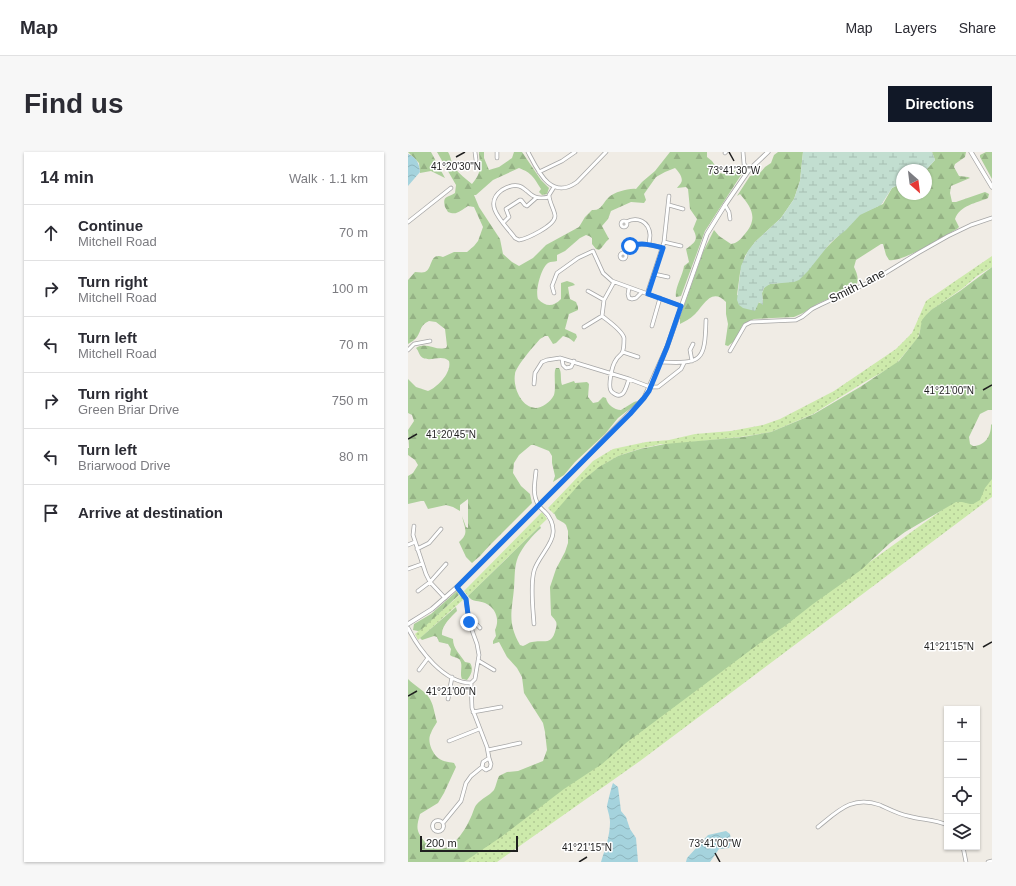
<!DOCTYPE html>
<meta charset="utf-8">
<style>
:root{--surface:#fff;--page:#f7f7f7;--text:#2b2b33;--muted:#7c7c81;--line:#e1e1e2;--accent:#111827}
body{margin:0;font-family:Arial,sans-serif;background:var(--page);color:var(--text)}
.controls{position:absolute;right:12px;bottom:12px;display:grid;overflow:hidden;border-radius:0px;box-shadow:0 1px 3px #0004}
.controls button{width:36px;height:36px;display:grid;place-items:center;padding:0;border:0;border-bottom:1px solid var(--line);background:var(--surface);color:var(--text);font:20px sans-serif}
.compass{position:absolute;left:488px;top:12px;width:36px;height:36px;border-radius:50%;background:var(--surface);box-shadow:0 1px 3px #0004;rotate:152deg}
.scale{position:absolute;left:12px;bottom:10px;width:98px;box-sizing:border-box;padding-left:4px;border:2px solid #1f1f1f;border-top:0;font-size:11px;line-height:14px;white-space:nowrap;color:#1f1f1f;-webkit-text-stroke:3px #fff;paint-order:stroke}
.stop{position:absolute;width:12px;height:12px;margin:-9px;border:3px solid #1a73e8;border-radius:50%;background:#fff}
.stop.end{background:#1a73e8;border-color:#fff;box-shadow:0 1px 4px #0008}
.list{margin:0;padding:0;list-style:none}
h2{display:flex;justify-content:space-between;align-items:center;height:52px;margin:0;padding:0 16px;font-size:17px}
h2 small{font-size:13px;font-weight:400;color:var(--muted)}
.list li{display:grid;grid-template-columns:26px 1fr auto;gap:12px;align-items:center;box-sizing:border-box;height:56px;padding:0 16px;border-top:1px solid var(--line)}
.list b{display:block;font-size:15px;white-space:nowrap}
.list p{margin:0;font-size:13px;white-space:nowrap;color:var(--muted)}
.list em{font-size:13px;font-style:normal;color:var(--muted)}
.icon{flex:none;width:22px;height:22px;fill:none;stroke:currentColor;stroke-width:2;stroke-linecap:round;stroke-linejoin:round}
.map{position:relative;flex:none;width:584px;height:710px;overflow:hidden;border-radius:0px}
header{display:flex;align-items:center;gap:24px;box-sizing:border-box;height:56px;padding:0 20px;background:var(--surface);border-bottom:1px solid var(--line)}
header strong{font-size:19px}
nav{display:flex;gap:22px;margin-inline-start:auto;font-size:14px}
.intro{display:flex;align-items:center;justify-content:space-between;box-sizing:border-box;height:96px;padding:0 24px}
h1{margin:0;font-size:28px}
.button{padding:10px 18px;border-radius:0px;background:var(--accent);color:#fff;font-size:14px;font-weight:700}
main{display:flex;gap:24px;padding:0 24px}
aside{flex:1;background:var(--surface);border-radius:0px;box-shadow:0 1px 3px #0004}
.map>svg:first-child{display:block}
.grass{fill:url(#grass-dots)}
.forest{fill:url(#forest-firs)}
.wetland{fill:url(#wetland-marsh)}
.water{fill:url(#water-waves)}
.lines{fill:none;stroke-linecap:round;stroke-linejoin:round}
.minor-casing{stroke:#a6a6a6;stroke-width:4.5}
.tertiary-casing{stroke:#a6a6a6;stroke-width:5}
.minor{stroke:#fff;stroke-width:3}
.tertiary{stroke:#fff;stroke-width:3.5}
.route{stroke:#1a73e8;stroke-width:5}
.ticks{fill:none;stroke:#1f1f1f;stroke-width:1.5}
.labels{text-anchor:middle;stroke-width:3;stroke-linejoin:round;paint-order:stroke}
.street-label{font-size:12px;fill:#1f1f1f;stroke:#fff}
.ticks-label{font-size:10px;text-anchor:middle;fill:#1f1f1f;stroke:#fff;stroke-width:3;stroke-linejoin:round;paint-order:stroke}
</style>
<header>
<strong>Map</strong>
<nav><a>Map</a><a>Layers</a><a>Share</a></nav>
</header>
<div class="intro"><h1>Find us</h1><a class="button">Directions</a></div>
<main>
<aside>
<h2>14 min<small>Walk · 1.1 km</small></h2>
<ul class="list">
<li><svg class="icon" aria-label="ahead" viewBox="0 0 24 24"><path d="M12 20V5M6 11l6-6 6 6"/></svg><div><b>Continue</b><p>Mitchell Road</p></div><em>70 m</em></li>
<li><svg class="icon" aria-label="right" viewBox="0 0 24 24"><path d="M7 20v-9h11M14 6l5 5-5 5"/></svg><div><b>Turn right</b><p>Mitchell Road</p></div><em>100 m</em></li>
<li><svg class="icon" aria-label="left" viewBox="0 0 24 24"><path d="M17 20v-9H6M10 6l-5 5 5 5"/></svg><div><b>Turn left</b><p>Mitchell Road</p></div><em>70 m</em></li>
<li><svg class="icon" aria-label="right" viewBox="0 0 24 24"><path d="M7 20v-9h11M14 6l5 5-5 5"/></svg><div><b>Turn right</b><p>Green Briar Drive</p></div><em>750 m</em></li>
<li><svg class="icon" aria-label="left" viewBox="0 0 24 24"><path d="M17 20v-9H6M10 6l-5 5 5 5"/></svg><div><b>Turn left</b><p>Briarwood Drive</p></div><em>80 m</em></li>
<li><svg class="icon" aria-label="arrive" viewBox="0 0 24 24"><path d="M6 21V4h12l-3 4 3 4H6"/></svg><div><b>Arrive at destination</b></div></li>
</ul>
</aside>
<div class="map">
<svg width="584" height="710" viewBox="0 0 584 710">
<defs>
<pattern id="grass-dots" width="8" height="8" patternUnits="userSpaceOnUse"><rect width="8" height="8" fill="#cdeaab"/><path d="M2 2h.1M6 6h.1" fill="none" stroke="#b0c893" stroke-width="1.8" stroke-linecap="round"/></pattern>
<pattern id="forest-firs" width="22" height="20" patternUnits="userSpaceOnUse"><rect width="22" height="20" fill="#accf9a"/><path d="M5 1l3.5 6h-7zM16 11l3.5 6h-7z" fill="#94b184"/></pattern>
<pattern id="wetland-marsh" width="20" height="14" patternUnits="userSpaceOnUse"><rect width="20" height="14" fill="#c2ded0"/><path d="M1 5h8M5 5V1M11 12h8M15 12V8" fill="none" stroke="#a6beb2"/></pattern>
<pattern id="water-waves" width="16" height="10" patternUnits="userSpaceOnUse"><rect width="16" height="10" fill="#a5d3dd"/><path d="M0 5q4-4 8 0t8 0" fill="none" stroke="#8eb5bd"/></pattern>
</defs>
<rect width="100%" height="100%" fill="#f0ece5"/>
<path class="grass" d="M584 104V115L569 124 555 136 522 159 515 168 510 186 487 213 455 231 405 262 363 280 332 285 266 292H253L231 297 210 304 190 316 175 329 146 362 140 356 185 309 205 297 238 290 261 288 287 282 323 279 355 273 372 267 426 239 488 197 504 181 518 149Z
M584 322V345L232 609 89 710H45Z
M134 360 139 367 60 444 56 439Z
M52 443 56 447 10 488 7 482Z"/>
<path class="forest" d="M0 0H23L37 26 23 19 12 21 11 11Z
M29 0H40C43 4 43 11 46 15 51 22 58 27 64 32 74 20 72 15 71 0H76V6L81 18 91 15 104 6 106 0H114L133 28 141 36 139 42 134 43 131 40 133 37C126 26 124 21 111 16L85 28 68 43H66L71 55 92 87 95 102 104 110 111 114 125 106 138 93 171 75 177 65 184 58C194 59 195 50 201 45 207 40 221 36 228 37L234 30 247 19 262 0H299V5L304 9 312 21C321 24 325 16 334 18L335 20 297 79 273 144 268 145C266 137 275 123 276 114L281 110 278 97C287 90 291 88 285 77L289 67 282 57 280 37 278 35 269 36C270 34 272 33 273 31 276 26 270 19 267 16L257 20 248 25 236 42 238 48 236 51 223 50 203 59 200 67 194 74 201 87C197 90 195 95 191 98L188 97 184 92V86L181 84 178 83 172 86 157 99 149 103V109C146 110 143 109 140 111 133 116 127 139 130 147 138 155 145 155 153 147V131L159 129 165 131 167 133 160 135 162 147 168 150 170 155V158L161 162 157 177 168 182 169 185 166 190 161 186 155 184 148 191 145 192 140 184H137L132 187C126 194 108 214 107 222 104 239 119 266 138 252 141 250 144 247 146 243 148 236 146 226 147 218L148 216H151C154 220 152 227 154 233L166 229 167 231 179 230 181 232 180 245 185 251 190 250 195 245 198 246C199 252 206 258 213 258L226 250 229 249 228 252 210 266 197 282 167 310 156 323 145 330 147 324 144 311V304L141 299 126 293H123L111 303 106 311 105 321 113 334 122 342 124 351 81 394 72 404 64 411 58 405 51 390C62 381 56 375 54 364L58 375 60 376V347L52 353V359L45 355 38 353 20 357 16 349H13L0 352V324L5 321 10 313 7 308 0 303V296H1L0 278 6 269 4 263 0 261V227L8 235 20 239C30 235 44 220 41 209 33 202 24 210 15 206 11 204 11 199 8 196 18 189 27 199 38 196L39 194 37 177 28 170 21 169C11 174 14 178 9 185 7 188 3 190 0 192V128L7 120C10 120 14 121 17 120 25 117 21 100 35 105L46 100H59L66 94 70 89 75 75 66 55 60 54C53 58 49 64 40 60L37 55C34 43 40 46 47 41L48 33Z
M370 0H395L392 29 386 47 373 66 347 90 337 104 332 121 329 143 355 152 354 141 357 134 362 132 372 131 415 99 452 62 475 52 484 36 494 31V42H518V18L527 8 524 0H558L557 5 547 12 546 15 551 24 560 25 562 26 543 34 542 41 544 50H548L577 40 581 42 580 46C569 51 552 53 547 67L551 75 549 77C536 84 494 111 481 108L478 103 475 92H473L448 108 446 115C449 121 452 129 447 135L409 152 395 161 386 165 346 167 336 172 334 174 329 187 320 194 317 193 320 172 318 162V150C303 134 295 155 286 163 282 167 277 169 272 172V165L295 100 306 78 311 84 323 92C329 91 332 88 336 83 350 67 345 57 332 42L329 44 342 24 351 22 357 15 363 11 366 3Z
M578 0H584V27L572 5V3Z
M584 115V258H580L572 262 561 285 562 292 565 294C577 294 583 284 583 273L584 272V327L577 336 572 348 565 352H562L554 350H548L497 380 482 391 453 418 405 452 377 474 352 491 218 591 194 612 156 637 93 685 56 710H0V527C6 533 14 537 20 544 26 552 26 561 29 570 27 574 24 577 23 581 19 588 23 599 29 605 33 609 40 610 46 611L48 615 36 641 30 651 12 662C8 676 8 679 17 690 37 710 55 683 63 665 65 661 66 655 69 652 74 646 81 644 86 638 88 634 89 628 91 624L99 620 110 619 135 609 139 598 137 580 135 571 116 541 114 525 109 516 99 505 91 490 85 492V489L88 484 87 478C92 468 88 456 77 451 71 448 65 451 60 444L132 374 133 376C124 384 115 394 110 405 106 415 107 425 106 436 104 460 99 470 112 493L115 494C118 493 121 490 124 490 136 487 144 495 148 476 150 470 147 468 143 463L142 435 148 417 157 400 160 391V379L158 373 156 371 149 367 146 361 174 329 191 315 210 304 232 297 257 292 335 285 363 280 406 262 452 235 491 209 511 184 514 168 518 163 523 158 552 139Z
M49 439 51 443 13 478 10 479 5 478 6 472 23 462Z
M48 455 49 459C43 465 33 474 34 483L45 487C45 497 52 502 57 510L62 511C66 517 63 523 59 528L54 527C51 521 56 512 51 507 48 505 44 505 42 503L43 497 40 492 31 490 29 485 26 484 14 488 12 486Z"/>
<path class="wetland" d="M395 0H524L527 8 518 18H494V31L484 36 473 53 452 63 438 78 423 90 400 119 391 128 386 130 362 132 356 136 354 141 355 153 351 150 347 159 335 156 331 153 329 148 333 114 340 99 347 90 373 66 386 47 392 29Z"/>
<path class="water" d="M0 2C9 6 11 11 12 20L0 34Z
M205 631 210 635 213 659 218 665 222 677 228 686 230 710H193C197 697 202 684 202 670 202 665 200 660 199 655 199 653 204 633 205 631Z
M318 679 322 682 323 689 321 696 311 697 302 710H278L279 706 300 683Z"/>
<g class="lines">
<g class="minor-casing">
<path id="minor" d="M67 0 68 8
M89 0V6
M120 0C130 19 143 49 169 30L198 0
M335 0 336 12 341 18
M317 1 318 0
M131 20 154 9 167 0
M141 45C131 47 126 46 119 39 116 37 115 35 111 34 105 32 99 35 94 38 73 53 97 72 107 86L111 88C118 87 147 74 147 64 147 59 141 50 141 43L146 35
M261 53 275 57
M317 53 321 60 322 67
M213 72a3 3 0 1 1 6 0a3 3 0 1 1-6 0Z
M0 70 43 36
M218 70C229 64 241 69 242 83 242 86 241 89 241 93
M95 71 101 65 98 57 112 48H113L117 53 119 54 128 46
M256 90 273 94
M215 101C226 88 241 92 255 96
M212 104a3 3 0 1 1 6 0a3 3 0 1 1-6 0Z
M246 122 260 125
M221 136 220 142 221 146 224 147 228 146 234 140
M180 139 196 148
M146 141 144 134 149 121 170 106 185 99 195 121 204 129 273 154
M239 142 256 90 261 44
M194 164C200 169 214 178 216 186 216 189 216 198 214 201 213 203 209 205 208 208 204 213 199 236 204 240 216 250 218 235 221 227
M244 174 252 146
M176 175 194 164 196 148 206 130
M0 198 6 192 22 189
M322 199 337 173 343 170 388 168 394 165 404 157 412 153 466 128 510 101 540 84 563 73 584 66
M215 200 230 205
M154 207 155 213 158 216 163 215 166 209
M284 209 282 198 285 192
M253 210C294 212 297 209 298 168
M126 232 127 221 134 210 139 208 152 206 221 227 242 235H250L273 217 276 211
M6 374 5 383 18 422 22 430 37 446
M0 393 7 390
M9 397 21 391 33 377
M0 417 14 412
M10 439 22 430 38 412
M61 464 72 476
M126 472C125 456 122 434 126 419 129 407 145 392 145 381 146 373 142 364 136 359 134 357 131 355 130 352 124 342 127 330 128 319
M0 476C11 498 36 531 63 531L67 527 71 503 69 492 61 470 58 447 49 435
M71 509 86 518
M11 518 20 506
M63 531 64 556 79 595 81 606 83 612 82 616 78 618 74 615
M40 547 44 525
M65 560 93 555
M41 589 71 577
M80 598 112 591
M24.5 674a5.5 5.5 0 1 1 11 0a5.5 5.5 0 1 1-11 0Z
M35 671 53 649 58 631 63 624 74 615 75 610 81 606
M410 675C430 659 444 643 472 653 481 657 490 662 500 664 513 668 527 667 539 673
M555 695 558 710
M580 710 584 709"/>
</g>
<g class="tertiary-casing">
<path id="tertiary" d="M563 0 584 35
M0 472 24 457 49 435 167 317 236 246 259 195 299 82 317 53 341 18 360 0"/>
</g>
<use href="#minor" class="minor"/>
<use href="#tertiary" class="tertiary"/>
</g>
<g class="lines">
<path class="route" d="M61 470 58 447 49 435 222 262 236 246 241 239 259 195 273 154 240 142 255 96C244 93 233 90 222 94"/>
</g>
<path class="ticks" d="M321 0 326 9M48 5 57 0M575 238 584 233M0 287 9 282M575 495 584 490M0 544 9 539M307 701 312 710M171 710 179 705"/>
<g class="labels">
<g class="street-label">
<text transform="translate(449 134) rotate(-27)" y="4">Smith Lane</text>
</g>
</g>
<g class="ticks-label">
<text x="48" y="18">41°20'30"N</text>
<text x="326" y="22">73°41'30"W</text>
<text x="541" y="242">41°21'00"N</text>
<text x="43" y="286">41°20'45"N</text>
<text x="541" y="498">41°21'15"N</text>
<text x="43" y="543">41°21'00"N</text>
<text x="307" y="695">73°41'00"W</text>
<text x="179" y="699">41°21'15"N</text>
</g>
</svg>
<div class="controls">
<button>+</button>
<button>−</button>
<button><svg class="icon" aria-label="locate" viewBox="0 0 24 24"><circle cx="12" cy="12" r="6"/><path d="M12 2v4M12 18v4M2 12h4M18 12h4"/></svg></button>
<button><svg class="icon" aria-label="layers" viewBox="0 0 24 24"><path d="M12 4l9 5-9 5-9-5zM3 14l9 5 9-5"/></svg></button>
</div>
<svg class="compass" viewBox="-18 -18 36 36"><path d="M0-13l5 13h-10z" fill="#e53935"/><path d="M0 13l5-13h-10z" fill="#7c7c81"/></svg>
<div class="scale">200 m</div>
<div class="stop" style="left:222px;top:94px"></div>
<div class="stop end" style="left:61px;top:470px"></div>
</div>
</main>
